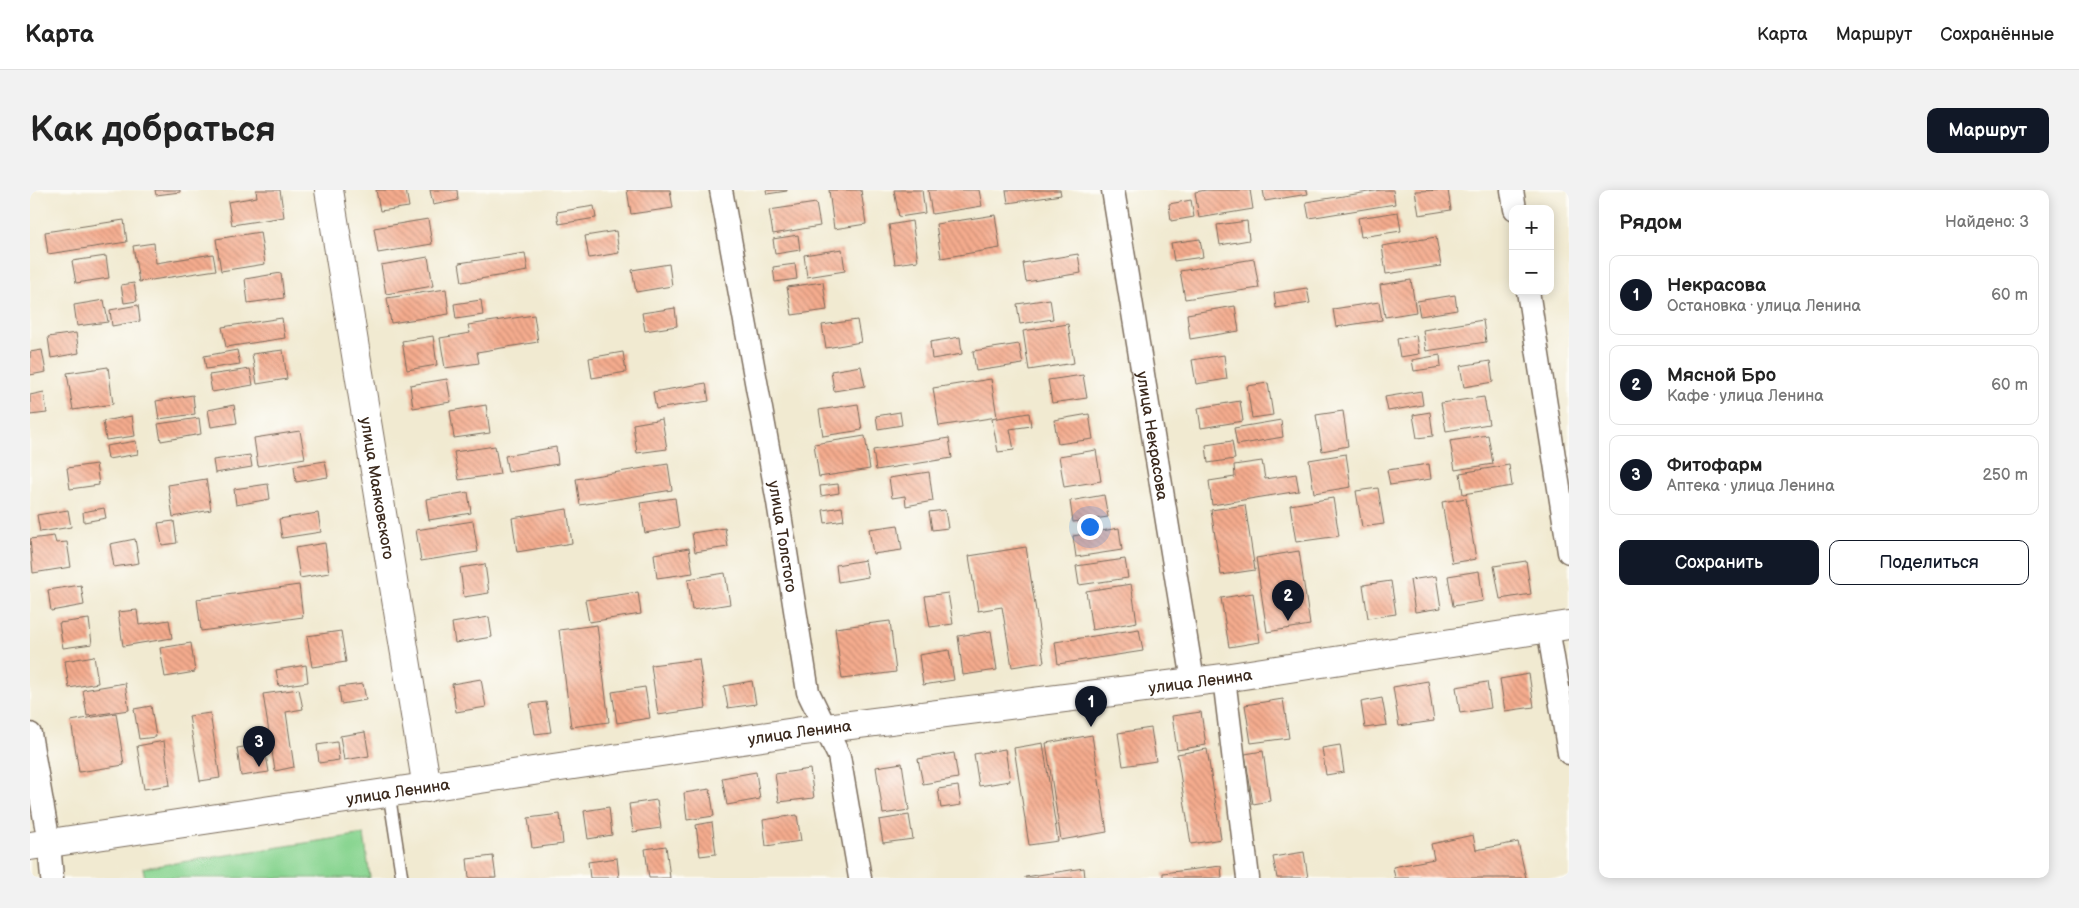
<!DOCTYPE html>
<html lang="ru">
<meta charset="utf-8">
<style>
:root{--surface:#fff;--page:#f2f2f2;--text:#222;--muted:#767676;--line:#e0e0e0;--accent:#111827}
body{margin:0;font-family:"Balsamiq Sans",sans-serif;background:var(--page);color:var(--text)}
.controls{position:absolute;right:15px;top:15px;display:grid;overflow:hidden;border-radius:10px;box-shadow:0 2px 12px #0003}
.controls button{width:45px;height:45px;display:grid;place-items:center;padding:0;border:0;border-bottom:1px solid var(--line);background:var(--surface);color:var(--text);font:25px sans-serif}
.you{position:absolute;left:1059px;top:336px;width:18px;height:18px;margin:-12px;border:4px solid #fff;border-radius:50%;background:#1a73e8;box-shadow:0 0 0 8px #1a73e833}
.badge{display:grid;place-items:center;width:32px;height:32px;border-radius:50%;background:var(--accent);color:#fff;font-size:16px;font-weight:700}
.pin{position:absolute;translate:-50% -41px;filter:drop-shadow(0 1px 2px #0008)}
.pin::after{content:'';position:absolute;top:26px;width:18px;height:15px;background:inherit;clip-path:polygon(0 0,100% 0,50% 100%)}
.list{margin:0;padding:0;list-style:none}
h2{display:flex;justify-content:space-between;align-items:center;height:65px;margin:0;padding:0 20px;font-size:21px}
h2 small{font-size:16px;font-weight:400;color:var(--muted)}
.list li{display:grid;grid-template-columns:32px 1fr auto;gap:15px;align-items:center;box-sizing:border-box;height:80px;margin:0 10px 10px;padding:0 10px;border:1px solid var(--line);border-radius:10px}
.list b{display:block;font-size:19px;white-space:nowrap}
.list p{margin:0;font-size:16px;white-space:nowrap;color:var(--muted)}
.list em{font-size:16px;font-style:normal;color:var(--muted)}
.actions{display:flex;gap:10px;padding:15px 20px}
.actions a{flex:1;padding:11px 0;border:1px solid var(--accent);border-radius:10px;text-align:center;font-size:18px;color:var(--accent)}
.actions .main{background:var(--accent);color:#fff}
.map{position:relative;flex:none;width:1539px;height:688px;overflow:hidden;border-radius:10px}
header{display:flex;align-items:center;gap:30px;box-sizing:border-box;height:70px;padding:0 25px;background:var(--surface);border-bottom:1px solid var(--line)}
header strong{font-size:24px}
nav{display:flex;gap:28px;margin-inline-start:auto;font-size:18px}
.intro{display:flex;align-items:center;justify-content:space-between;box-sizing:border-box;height:120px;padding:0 30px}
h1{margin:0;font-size:35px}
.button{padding:12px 22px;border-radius:10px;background:var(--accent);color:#fff;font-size:18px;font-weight:700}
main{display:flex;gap:30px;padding:0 30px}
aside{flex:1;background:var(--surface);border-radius:10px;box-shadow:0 2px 12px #0003}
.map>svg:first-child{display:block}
.park{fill:#8ad592;stroke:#628058}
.building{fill:url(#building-back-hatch)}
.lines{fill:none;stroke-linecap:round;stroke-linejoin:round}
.service-casing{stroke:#7b6d5d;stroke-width:14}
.minor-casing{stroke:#7b6d5d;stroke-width:25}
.tertiary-casing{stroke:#7b6d5d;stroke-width:30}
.service{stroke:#fff;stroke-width:11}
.minor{stroke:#fff;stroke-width:22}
.tertiary{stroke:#fff;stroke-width:28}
.labels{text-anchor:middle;stroke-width:5;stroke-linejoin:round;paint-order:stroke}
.street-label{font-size:16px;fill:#3b2a1e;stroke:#fdfcf7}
</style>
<header>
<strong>Карта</strong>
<nav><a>Карта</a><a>Маршрут</a><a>Сохранённые</a></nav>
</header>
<div class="intro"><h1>Как добраться</h1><a class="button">Маршрут</a></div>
<main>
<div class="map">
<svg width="1539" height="688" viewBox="0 0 1539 688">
<defs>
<pattern id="building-back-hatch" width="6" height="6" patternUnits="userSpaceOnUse" patternTransform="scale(1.25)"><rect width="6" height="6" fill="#f5ac8e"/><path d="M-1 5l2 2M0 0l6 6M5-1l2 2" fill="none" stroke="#c88c73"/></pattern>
</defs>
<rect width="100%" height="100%" fill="#fdfcf7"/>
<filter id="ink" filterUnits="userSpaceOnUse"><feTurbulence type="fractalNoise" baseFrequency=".02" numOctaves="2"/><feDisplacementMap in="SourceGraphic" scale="10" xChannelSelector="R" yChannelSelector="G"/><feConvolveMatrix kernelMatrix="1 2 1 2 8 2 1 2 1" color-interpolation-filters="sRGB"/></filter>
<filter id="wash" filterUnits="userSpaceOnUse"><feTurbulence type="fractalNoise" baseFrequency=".0096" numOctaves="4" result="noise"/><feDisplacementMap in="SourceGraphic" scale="20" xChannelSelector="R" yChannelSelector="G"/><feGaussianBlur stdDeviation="1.12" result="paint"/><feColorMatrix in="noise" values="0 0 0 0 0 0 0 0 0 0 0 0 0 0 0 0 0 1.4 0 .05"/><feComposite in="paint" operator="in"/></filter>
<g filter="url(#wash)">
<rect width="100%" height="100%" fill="#f1ead1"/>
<path class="park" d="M334 644 340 688H115L113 678Z"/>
<g id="blocks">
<path class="building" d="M125 0H150V2L126 5Z
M226 0H250L254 27 202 35 198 12 227 7Z
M346 0H376L379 17 350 21Z
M400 0H427L428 10 403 15Z
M597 0H640L643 18 601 24Z
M736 0H757V1L737 4Z
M799 0H831L836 34 804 39Z
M864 0H892L895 23 869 27Z
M898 0H949L952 16 902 24Z
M976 0H1030L1031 5 978 13Z
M1176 0H1220L1223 19 1169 28 1165 2Z
M1233 0H1277L1278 4 1235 11Z
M1351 0H1363L1365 14 1279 28 1276 12Z
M1418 0 1421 20 1389 25 1385 1Z
M1161 10 1164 27 1141 31 1139 14Z
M786 13 790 36 743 44 739 20Z
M564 16 566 28 529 34 527 22Z
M1368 22 1371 41 1331 47 1328 28Z
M965 25 970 58 911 68 906 34Z
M398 29 402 54 348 63 344 38Z
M94 30 97 52 18 64 15 42Z
M882 31 888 71 865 74 859 35Z
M1217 31 1219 50 1190 55 1187 35Z
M586 41 589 63 559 68 555 46Z
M230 42 235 74 191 81 186 49Z
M768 45 770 60 745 64 743 49Z
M1406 47 1411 76 1356 84 1352 56Z
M1170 49 1173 67 1144 71 1141 53Z
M124 53 126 73 183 64 186 80 109 92 103 56Z
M812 59 815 81 777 87 774 65Z
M495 63 498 81 432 92 429 73Z
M1048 64 1051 83 996 92 993 73Z
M76 66 79 88 46 93 42 71Z
M398 67 403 96 356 104 351 75Z
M1224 69 1229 98 1155 109 1150 81Z
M639 74 642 96 606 102 602 80Z
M765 74 767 89 745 92 743 77Z
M251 83 254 108 218 113 215 89Z
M1381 90 1386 122 1355 127 1350 95Z
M793 92 797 120 762 125 757 97Z
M104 93 107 111 94 113 91 95Z
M1277 98 1280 113 1246 118 1244 103Z
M416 99 419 124 361 133 357 108Z
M1425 105 1427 120 1390 126 1387 111Z
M1020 109 1023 129 990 134 987 114Z
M74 110 78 132 47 136 44 115Z
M451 110 453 125 426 129 424 114Z
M1349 112 1352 130 1306 137 1303 119Z
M108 115 110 131 82 136 80 120Z
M1205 116 1209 141 1160 149 1157 124Z
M645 118 647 136 615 141 612 123Z
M504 125 508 152 447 162 449 173 415 178 410 148 440 143 438 135Z
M252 128 255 148 196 157 192 137Z
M827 130 831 152 796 158 792 135Z
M1453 130 1456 152 1396 161 1393 140Z
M1038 134 1044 173 999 180 993 141Z
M46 143 49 163 21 168 18 147Z
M1386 145 1389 164 1370 167 1367 149Z
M403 146 407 175 377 180 372 151Z
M930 147 932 164 902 169 900 152Z
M989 154 993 174 946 181 943 161Z
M12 160 16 182 0 185V162Z
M207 160 210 174 176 179 174 166Z
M253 160 257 189 227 194 222 164Z
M593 162 596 182 562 188 559 168Z
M1194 165 1197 189 1166 194 1162 170Z
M1410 165 1411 177 1384 181 1382 170Z
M1460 171 1463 192 1434 197 1430 176Z
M831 176 835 196 804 201 801 181Z
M78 177 83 214 43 220 37 183Z
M220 179 223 195 182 202 179 185Z
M1053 185 1057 208 1022 213 1018 190Z
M417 189 421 212 383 218 380 195Z
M961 189 967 227 909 236 903 198Z
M676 193 679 211 626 219 623 202Z
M1238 193 1243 225 1222 228 1217 196Z
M1391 201 1393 215 1358 221 1355 207Z
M14 202 17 223 0 225V205Z
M163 205 165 224 129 229 126 211Z
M1454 207 1459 234 1416 241 1411 213Z
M1210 211 1213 231 1171 238 1168 218Z
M828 214 832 240 793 246 789 220Z
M204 215 207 233 181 237 178 220Z
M456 215 460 243 424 248 420 221Z
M1313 221 1318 256 1292 261 1286 225Z
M870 222 872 235 848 239 846 226Z
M1400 222 1403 246 1387 248 1383 225Z
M999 223 1001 236 980 239 984 260 968 262 962 229Z
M1059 224 1063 249 1028 254 1024 230Z
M102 226 105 246 76 250 73 231Z
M169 228 171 244 131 251 128 234Z
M632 229 637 259 607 263 603 234Z
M1251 230 1253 247 1207 255 1204 238Z
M270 241 275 268 228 276 224 248Z
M1458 245 1463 274 1425 280 1420 251Z
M835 246 840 279 789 287 784 254Z
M919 248 922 268 846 280 843 260Z
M106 251 108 264 78 269 76 256Z
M1202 251 1205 269 1178 273 1176 255Z
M465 256 470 284 429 290 424 262Z
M526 257 528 274 478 282 475 266Z
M1066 260 1071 291 1034 297 1029 266Z
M1316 264 1321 297 1284 303 1279 270Z
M220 265 222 277 185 283 183 270Z
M295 271 298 287 266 292 264 276Z
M1232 271 1235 289 1266 284 1269 301 1182 315 1179 291 1205 287 1204 275Z
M66 274 69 295 40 299 37 278Z
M638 274 642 300 550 315 546 289Z
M1399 274 1401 289 1360 295 1357 280Z
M1479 275 1482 296 1433 304 1430 283Z
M899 282 903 311 876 316 875 306 862 308 859 288Z
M176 289 181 320 143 327 138 295Z
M238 294 240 309 206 315 204 299Z
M808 294 809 303 791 306 790 296Z
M1348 298 1354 334 1332 337 1326 301Z
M438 302 441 323 399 330 396 309Z
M1074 305 1078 327 1043 332 1040 311Z
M645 308 649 337 615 343 610 313Z
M1303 308 1309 346 1266 352 1260 315Z
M1436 308 1446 369 1422 373 1412 312Z
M1215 315 1225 380 1191 385 1181 320Z
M812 317 814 330 795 333 793 320Z
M74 318 76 328 54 332 53 322Z
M537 319 542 353 487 362 482 328Z
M38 320 41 337 10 342 7 325Z
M915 320 918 338 902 340 899 322Z
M288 323 291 342 252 348 249 329Z
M144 331 147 353 132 355 128 333Z
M443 331 448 362 391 371 386 340Z
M868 335 872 360 843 364 839 339Z
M695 338 698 357 665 362 662 343Z
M1089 338 1092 360 1046 367 1043 346Z
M24 346 26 353 37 352 41 377 3 383 0 349Z
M105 349 109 373 84 377 80 354Z
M295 353 299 383 270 388 265 358Z
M996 357 1014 472 982 477 972 417 948 421 939 366Z
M659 358 663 383 627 388 624 364Z
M1269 361 1280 435 1237 442 1226 368Z
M1095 369 1098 388 1049 395 1046 376Z
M835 370 838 387 808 392 806 375Z
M1496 371 1501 404 1470 409 1464 376Z
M455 374 459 403 434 407 430 378Z
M1449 381 1453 411 1423 416 1418 386Z
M695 383 700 414 662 420 658 389Z
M1406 386 1411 418 1385 422 1380 390Z
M1361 391 1366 424 1338 428 1333 395Z
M1101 394 1107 432 1062 440 1056 401Z
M51 395 54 415 21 421 18 400Z
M269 395 273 427 171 441 167 409Z
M608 402 611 424 559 432 555 410Z
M918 403 923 434 900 437 895 406Z
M1223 403 1230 452 1199 457 1191 408Z
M107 420 109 435 139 430 142 448 93 456 88 422Z
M459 427 462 447 425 453 422 433Z
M59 429 62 454 33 458 29 433Z
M860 431 866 482 812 489 805 438Z
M567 435 579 532 541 537 529 440Z
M1109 439 1113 461 1028 474 1025 452Z
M311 441 316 472 282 477 277 446Z
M961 441 967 480 933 485 928 446Z
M161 453 165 482 135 487 130 458Z
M919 460 924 490 893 495 889 465Z
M64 466 68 493 39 498 35 471Z
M669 469 676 518 628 525 621 475Z
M276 475 278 492 249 496 246 480Z
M1499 484 1504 517 1475 521 1470 489Z
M451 489 456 517 426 522 422 494Z
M722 491 726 514 698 518 694 496Z
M1398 491 1404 531 1369 536 1363 497Z
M1457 492 1461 518 1430 523 1426 497Z
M95 493 99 520 57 526 53 500Z
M333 494 336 510 311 514 309 497Z
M615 497 620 528 587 533 582 502Z
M269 499 273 519 256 522 264 577 245 581 233 504Z
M1352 508 1357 535 1335 538 1331 512Z
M1253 509 1259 548 1221 553 1215 515Z
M516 512 521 542 505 544 500 514Z
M121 516 126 547 109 549 104 519Z
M1171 522 1176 555 1147 560 1142 526Z
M86 523 94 575 49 582 41 531Z
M180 523 190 588 170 591 159 526Z
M1121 538 1126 571 1093 576 1088 543Z
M335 542 339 566 314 570 310 546Z
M1062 545 1077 642 1031 650 1016 553Z
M134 551 140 595 114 599 107 556Z
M307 552 309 570 289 573 287 555Z
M1013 553 1028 651 999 655 984 558Z
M234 554 239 582 211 586 207 558Z
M1310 555 1314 582 1296 585 1292 558Z
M975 559 980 591 949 596 944 564Z
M1177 559 1191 649 1161 654 1147 564Z
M1233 561 1240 611 1223 614 1215 564Z
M924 563 928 588 893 594 888 569Z
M872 573 879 620 853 624 846 577Z
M780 579 784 608 749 612 745 584Z
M726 582 730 609 697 615 692 588Z
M928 596 931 615 911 618 908 599Z
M680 599 684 626 657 630 654 603Z
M627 610 631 638 603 642 599 614Z
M579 617 582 645 558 649 554 621Z
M530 624 533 654 502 658 498 628Z
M767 625 771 651 736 656 733 630Z
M879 625 883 649 853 653 849 630Z
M682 632 686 664 670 666 666 635Z
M1443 645 1446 660 1488 652 1496 688H1365L1363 677 1404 669 1401 654Z
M636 656 640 688H619L615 659Z
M1274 662 1278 688H1247L1243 667Z
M463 666 466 688H439L437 669Z
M587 668 589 688H560L558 672Z
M1191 676 1192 688H1133V683Z
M1054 678 1055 688H995V687Z"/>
</g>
</g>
<g filter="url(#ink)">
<use href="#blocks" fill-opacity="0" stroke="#7b6d5d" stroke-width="1"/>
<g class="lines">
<g class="service-casing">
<path id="service" d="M359 604 372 688"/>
</g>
<g class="minor-casing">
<g id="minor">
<path id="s1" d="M691 0 748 312 778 502 809 566 830 688"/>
<path id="s2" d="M1083 0 1163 491"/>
<path d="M1482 0 1485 19"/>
<path d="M1498 101 1539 362"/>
<path d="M1518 438 1539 563"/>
<path d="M1194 488 1218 688"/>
<path d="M0 544 19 653 22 688"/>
</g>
</g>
<g class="tertiary-casing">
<g id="tertiary">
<path id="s3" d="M299 0 397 598"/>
<path id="s4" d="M0 656 765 542 1194 488 1539 435"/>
</g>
</g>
<use href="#service" class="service"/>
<use href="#minor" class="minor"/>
<use href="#tertiary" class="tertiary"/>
</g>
</g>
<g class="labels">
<g class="street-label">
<text dy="6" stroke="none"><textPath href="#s2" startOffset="249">улица Некрасова</textPath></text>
<text dy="6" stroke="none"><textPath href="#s3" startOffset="302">улица Маяковского</textPath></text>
<text dy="6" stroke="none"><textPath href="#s1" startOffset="352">улица Толстого</textPath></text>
<text dy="6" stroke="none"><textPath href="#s4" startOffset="1182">улица Ленина</textPath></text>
<text dy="6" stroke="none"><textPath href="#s4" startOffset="778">улица Ленина</textPath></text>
<text dy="6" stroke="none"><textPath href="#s4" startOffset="372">улица Ленина</textPath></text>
</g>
</g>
</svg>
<div class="controls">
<button>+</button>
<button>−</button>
</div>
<div class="you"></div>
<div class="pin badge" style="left:1061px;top:537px">1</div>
<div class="pin badge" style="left:1258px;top:431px">2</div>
<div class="pin badge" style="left:229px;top:577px">3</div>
</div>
<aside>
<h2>Рядом<small>Найдено: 3</small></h2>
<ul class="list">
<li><span class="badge">1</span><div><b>Некрасова</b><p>Остановка · улица Ленина</p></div><em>60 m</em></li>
<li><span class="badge">2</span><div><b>Мясной Бро</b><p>Кафе · улица Ленина</p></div><em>60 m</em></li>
<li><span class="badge">3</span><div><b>Фитофарм</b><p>Аптека · улица Ленина</p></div><em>250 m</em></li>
</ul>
<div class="actions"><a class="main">Сохранить</a><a>Поделиться</a></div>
</aside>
</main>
